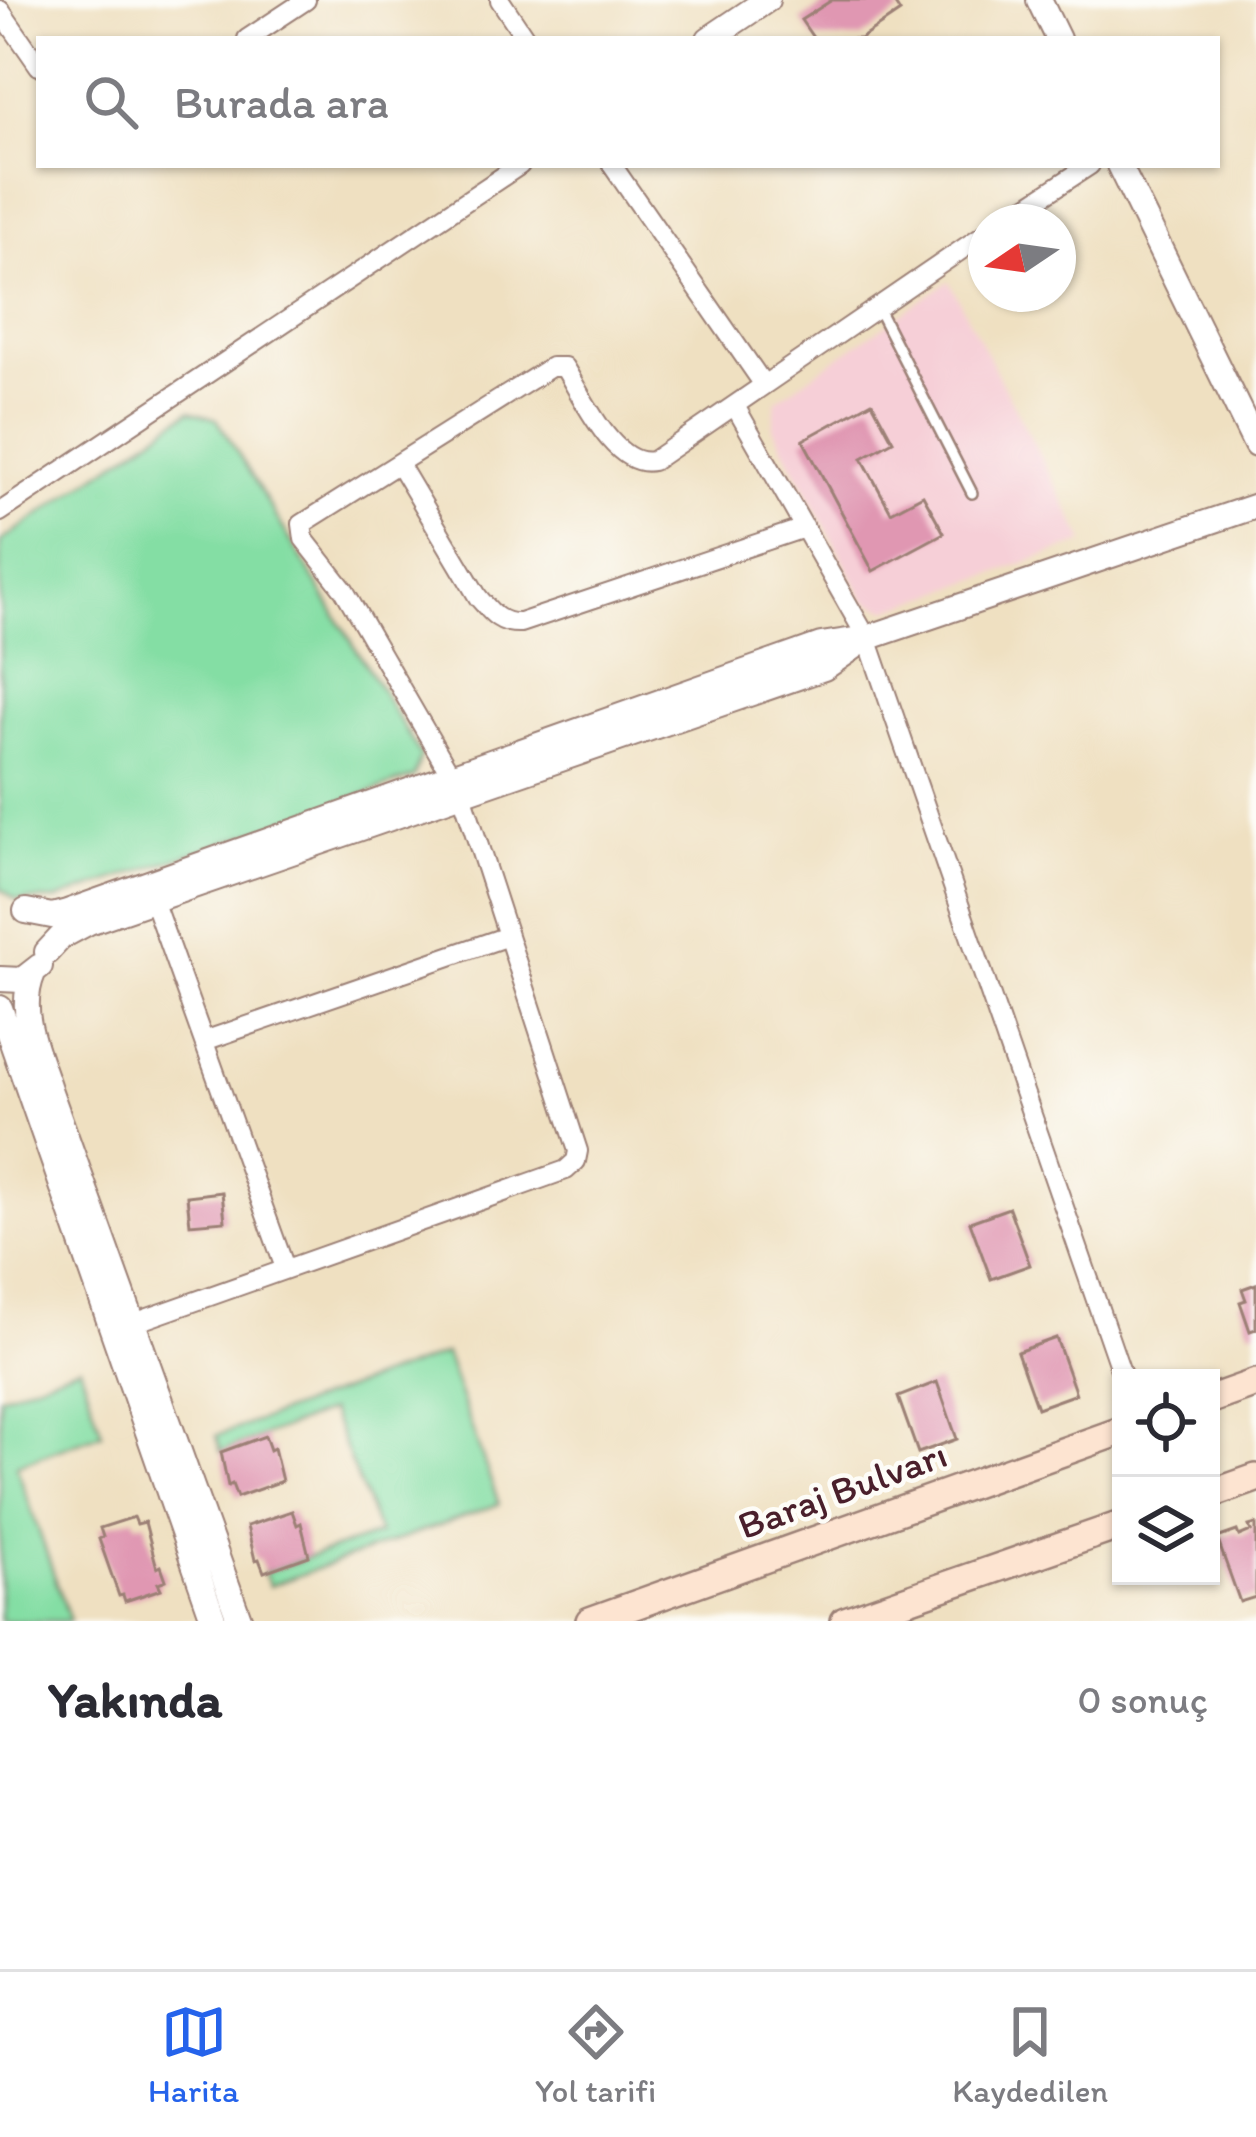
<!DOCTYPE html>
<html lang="tr">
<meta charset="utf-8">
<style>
:root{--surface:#fff;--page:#f7f7f7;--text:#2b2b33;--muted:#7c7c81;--line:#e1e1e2;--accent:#2563eb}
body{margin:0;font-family:Itim,sans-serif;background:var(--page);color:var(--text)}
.controls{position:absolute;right:36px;bottom:36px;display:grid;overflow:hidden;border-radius:0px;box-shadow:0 3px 9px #0004}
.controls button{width:108px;height:108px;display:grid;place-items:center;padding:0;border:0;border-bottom:3px solid var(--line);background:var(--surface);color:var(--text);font:60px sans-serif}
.compass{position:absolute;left:968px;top:204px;width:108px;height:108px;border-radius:50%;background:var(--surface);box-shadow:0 3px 9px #0004;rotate:257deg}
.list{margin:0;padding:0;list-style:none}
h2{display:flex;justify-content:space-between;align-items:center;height:156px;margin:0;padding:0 48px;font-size:51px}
h2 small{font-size:39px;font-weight:400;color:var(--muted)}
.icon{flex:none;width:66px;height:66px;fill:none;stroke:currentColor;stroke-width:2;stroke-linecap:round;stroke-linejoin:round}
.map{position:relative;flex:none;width:1256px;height:1621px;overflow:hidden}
.search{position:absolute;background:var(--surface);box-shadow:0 3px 9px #0004;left:36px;right:36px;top:36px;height:132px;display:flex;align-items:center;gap:30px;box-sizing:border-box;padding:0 42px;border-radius:0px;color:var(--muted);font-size:45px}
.sheet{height:348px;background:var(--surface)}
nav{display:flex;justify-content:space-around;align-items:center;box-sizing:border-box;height:168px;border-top:3px solid var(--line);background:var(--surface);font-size:33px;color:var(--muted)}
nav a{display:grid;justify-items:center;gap:6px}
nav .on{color:var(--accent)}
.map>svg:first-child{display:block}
.built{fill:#f6cfd7}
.green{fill:#84dea4;stroke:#677e68;stroke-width:3}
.building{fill:#e097b2}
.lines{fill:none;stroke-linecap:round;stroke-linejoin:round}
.service-casing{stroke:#9c8076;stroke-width:14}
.minor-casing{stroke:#9c8076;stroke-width:22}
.tertiary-casing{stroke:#9c8076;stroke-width:28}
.secondary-casing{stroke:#9c8076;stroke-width:32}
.service{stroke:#fff;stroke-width:9}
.minor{stroke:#fff;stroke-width:18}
.tertiary{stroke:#fff;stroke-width:24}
.secondary{stroke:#fde4d1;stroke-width:27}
.labels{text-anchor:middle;stroke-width:9;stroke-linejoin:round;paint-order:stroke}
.street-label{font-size:39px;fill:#4a1f2b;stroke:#fdfcf7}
</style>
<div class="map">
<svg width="1256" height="1621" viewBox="0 0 1256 1621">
<rect width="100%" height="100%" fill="#fdfcf7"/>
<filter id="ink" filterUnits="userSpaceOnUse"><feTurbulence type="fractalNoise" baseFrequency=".00833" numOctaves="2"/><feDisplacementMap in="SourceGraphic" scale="24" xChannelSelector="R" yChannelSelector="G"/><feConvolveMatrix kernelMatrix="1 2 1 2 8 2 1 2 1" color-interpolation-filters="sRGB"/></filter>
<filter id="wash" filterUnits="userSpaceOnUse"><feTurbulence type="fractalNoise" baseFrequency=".004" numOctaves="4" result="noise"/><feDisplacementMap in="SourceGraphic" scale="48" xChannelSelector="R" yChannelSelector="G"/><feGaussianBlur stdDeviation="2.7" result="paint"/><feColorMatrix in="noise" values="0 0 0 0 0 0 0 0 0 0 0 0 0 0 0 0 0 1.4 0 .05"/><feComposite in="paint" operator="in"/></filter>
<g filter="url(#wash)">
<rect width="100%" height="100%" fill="#efe0c1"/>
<path class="built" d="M949 281 1085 542 888 610 865 601 773 428 776 400Z"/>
<path class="green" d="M190 411 217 419 421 756 414 777 56 900H16L0 888V542Z
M445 1354 499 1504 269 1586 264 1572 379 1534 330 1411 221 1452 216 1436Z
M80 1366 102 1433 16 1465 70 1621H0V1396Z"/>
<g id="blocks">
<path class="building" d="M832 0H892L900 12 860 39H814L801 20Z
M872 402 893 441 862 458 891 512 923 495 944 533 873 571 803 440Z
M222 1192 225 1221 190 1224 187 1196Z
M1009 1208 1030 1265 991 1279 970 1222Z
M1256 1284V1329L1250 1331 1240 1302 1246 1300 1242 1289Z
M1056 1338 1076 1394 1037 1408 1017 1352Z
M937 1382 957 1439 918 1453 898 1397Z
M265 1436 270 1450 274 1448 282 1481 237 1497 232 1484 228 1486 221 1452Z
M292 1511 297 1525 301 1523 309 1556 264 1572 259 1559 255 1560 247 1526Z
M134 1517 137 1524 145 1522 157 1568 161 1566 166 1580 158 1583 161 1589 125 1601 123 1595 119 1596 99 1539 103 1537 100 1528Z
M1256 1524V1597L1240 1602 1217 1538 1237 1531 1239 1536 1251 1531 1249 1526Z"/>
</g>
</g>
<g filter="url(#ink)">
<use href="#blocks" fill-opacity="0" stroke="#9c8076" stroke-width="3"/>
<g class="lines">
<g class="service-casing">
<path id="service" d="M876 305 972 493"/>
</g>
<g class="minor-casing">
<path id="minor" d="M500 0 526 39
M0 10 39 66
M247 39 306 0
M612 165 764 385
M1003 222 1090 165
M735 406 867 638 1123 1378
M399 464 478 597C491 612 499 624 520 623L804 528
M0 512 520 165
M153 900 285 1268
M204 1041 508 936
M134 1323 566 1170 576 1161 578 1151 462 794 344 590 304 539 302 524 551 367H564C583 397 614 469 653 461L986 233"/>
</g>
<g class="tertiary-casing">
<path id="tertiary" d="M1039 0 1058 39
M709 39 767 0
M1119 165 1256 445
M867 638 1256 506
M26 911 52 916 67 912 821 645 867 638 824 668 89 922 61 937 47 952
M33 973C16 1013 38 1053 50 1092L240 1621
M0 979 22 980 40 966
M0 1008 214 1621"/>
</g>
<g class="secondary-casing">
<path id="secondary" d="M1211 1399 1256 1383
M1211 1494 1256 1478
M590 1621 1121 1431
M845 1621 1121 1525"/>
</g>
<use href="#service" class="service"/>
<use href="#minor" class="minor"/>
<use href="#tertiary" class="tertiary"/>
<use href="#secondary" class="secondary"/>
</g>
</g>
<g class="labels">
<g class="street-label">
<text transform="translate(842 1489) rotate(-20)" y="14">Baraj Bulvarı</text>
</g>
</g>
</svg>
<div class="controls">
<button><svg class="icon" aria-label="locate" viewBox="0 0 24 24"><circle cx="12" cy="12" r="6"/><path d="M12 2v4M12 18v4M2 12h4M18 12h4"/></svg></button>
<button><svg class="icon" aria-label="layers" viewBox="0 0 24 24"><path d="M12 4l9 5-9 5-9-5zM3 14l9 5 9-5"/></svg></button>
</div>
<svg class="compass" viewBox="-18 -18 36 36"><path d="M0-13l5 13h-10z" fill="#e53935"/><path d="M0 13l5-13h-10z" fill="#7c7c81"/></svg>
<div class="search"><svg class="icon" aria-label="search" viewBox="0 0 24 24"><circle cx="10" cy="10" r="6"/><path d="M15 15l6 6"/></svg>Burada ara</div>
</div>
<section class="sheet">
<h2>Yakında<small>0 sonuç</small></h2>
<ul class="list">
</ul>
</section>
<nav>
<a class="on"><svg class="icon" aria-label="map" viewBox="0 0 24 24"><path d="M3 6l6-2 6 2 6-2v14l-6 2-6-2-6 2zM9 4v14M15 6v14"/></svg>Harita</a>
<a><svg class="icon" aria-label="directions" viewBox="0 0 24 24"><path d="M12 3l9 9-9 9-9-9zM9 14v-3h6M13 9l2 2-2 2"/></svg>Yol tarifi</a>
<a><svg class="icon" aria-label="saved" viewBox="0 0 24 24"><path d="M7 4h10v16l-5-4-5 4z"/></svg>Kaydedilen</a>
</nav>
